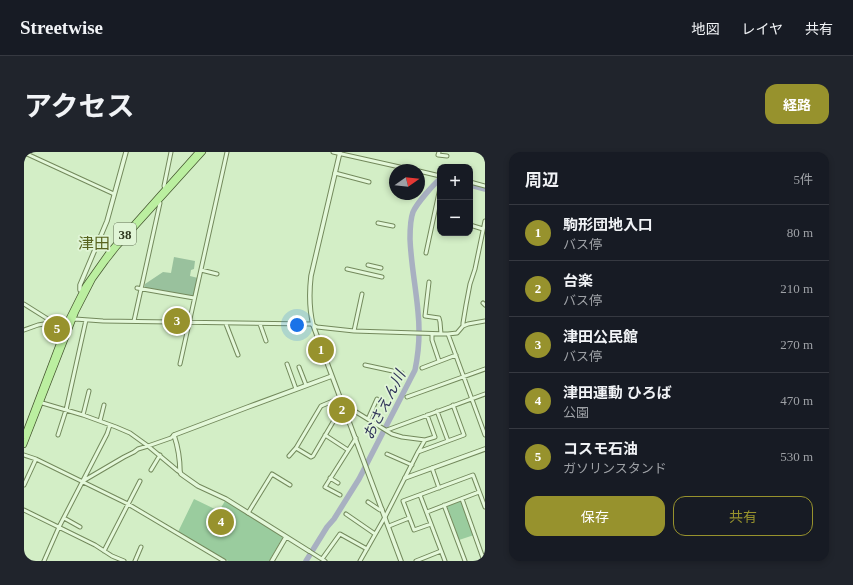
<!DOCTYPE html>
<html lang="ja">
<meta charset="utf-8">
<style>
:root{--surface:#171b24;--page:#20242c;--text:#f1f3f6;--muted:#9ea1a6;--line:#363941;--accent:#97922d}
body{margin:0;font-family:"Times New Roman","Noto Sans JP",serif;background:var(--page);color:var(--text)}
.controls{position:absolute;right:12px;top:12px;display:grid;overflow:hidden;border-radius:8px;box-shadow:0 2px 6px #0003}
.controls button{width:36px;height:36px;display:grid;place-items:center;padding:0;border:0;border-bottom:1px solid var(--line);background:var(--surface);color:var(--text);font:20px sans-serif}
.compass{position:absolute;left:365px;top:12px;width:36px;height:36px;border-radius:50%;background:var(--surface);box-shadow:0 2px 6px #0003;rotate:76deg}
.you{position:absolute;left:273px;top:173px;width:14px;height:14px;margin:-10px;border:3px solid #fff;border-radius:50%;background:#1a73e8;box-shadow:0 0 0 6px #1a73e833}
.badge{display:grid;place-items:center;width:26px;height:26px;border-radius:50%;background:var(--accent);color:#fff;font-size:13px;font-weight:700}
.pin{position:absolute;translate:-50% -50%;border:2px solid #fff;box-shadow:0 1px 4px #0006}
.list{margin:0;padding:0;list-style:none}
h2{display:flex;justify-content:space-between;align-items:center;height:52px;margin:0;padding:0 16px;font-size:17px}
h2 small{font-size:13px;font-weight:400;color:var(--muted)}
.list li{display:grid;grid-template-columns:26px 1fr auto;gap:12px;align-items:center;box-sizing:border-box;height:56px;padding:0 16px;border-top:1px solid var(--line)}
.list b{display:block;font-size:15px;white-space:nowrap}
.list p{margin:0;font-size:13px;white-space:nowrap;color:var(--muted)}
.list em{font-size:13px;font-style:normal;color:var(--muted)}
.actions{display:flex;gap:8px;padding:12px 16px}
.actions a{flex:1;padding:9px 0;border:1px solid var(--accent);border-radius:12px;text-align:center;font-size:14px;color:var(--accent)}
.actions .main{background:var(--accent);color:#fff}
.map{position:relative;flex:none;width:461px;height:409px;overflow:hidden;border-radius:12px}
header{display:flex;align-items:center;gap:24px;box-sizing:border-box;height:56px;padding:0 20px;background:var(--surface);border-bottom:1px solid var(--line)}
header strong{font-size:19px}
nav{display:flex;gap:22px;margin-inline-start:auto;font-size:14px}
.intro{display:flex;align-items:center;justify-content:space-between;box-sizing:border-box;height:96px;padding:0 24px}
h1{margin:0;font-size:28px}
.button{padding:10px 18px;border-radius:12px;background:var(--accent);color:#fff;font-size:14px;font-weight:700}
main{display:flex;gap:24px;padding:0 24px}
aside{flex:1;background:var(--surface);border-radius:12px;box-shadow:0 2px 6px #0003}
.map>svg:first-child{display:block}
.green{fill:#9acc9e}
.cemetery{fill:#99c19d}
.lines{fill:none;stroke-linecap:round;stroke-linejoin:round}
.river{stroke:#a8b0c1;stroke-width:5.5}
.minor-casing{stroke:#73895c;stroke-width:5}
.tertiary-casing{stroke:#73895c;stroke-width:5.5}
.primary-casing{stroke:#465730;stroke-width:6}
.minor{stroke:#e4f8da;stroke-width:3}
.tertiary{stroke:#e4f8da;stroke-width:3.5}
.primary{stroke:#bbefa0;stroke-width:4.5}
.labels{text-anchor:middle;stroke-width:3.5;stroke-linejoin:round;paint-order:stroke}
.shield{fill:#e0f5d6;stroke:#637157;stroke-width:1}
.shield-label{font-size:13px;font-weight:bold;fill:#2e3920}
.water-label{font-size:15px;font-style:italic;fill:#2f3359;stroke:#e0f5d6}
.quarter-label{font-size:16px;fill:#596520;stroke:#e0f5d6}
</style>
<header>
<strong>Streetwise</strong>
<nav><a>地図</a><a>レイヤ</a><a>共有</a></nav>
</header>
<div class="intro"><h1>アクセス</h1><a class="button">経路</a></div>
<main>
<div class="map">
<svg width="461" height="409" viewBox="0 0 461 409">
<rect width="100%" height="100%" fill="#d3eec6"/>
<path class="green" d="M170 347 195 359 201 349 259 385 245 409H204L154 380Z
M437 349 450 383 435 388 423 354Z"/>
<path class="cemetery" d="M150 105 171 109 170 117 167 118 166 124 174 126 171 145 120 136 121 132 139 120 147 121Z"/>
<g class="lines">
<path class="river" d="M446 33 461 37
M282 409 303 375 310 367 335 327 391 218C395 199 396 179 394 160 392 136 387 112 386 87 386 78 386 68 389 60 393 51 409 33 416 27"/>
<g class="minor-casing">
<path id="minor" d="M309 0 389 18
M415 0 414 3 423 4
M3 2 90 42
M395 19 416 24
M311 21 345 30
M446 30 461 34
M141 38 140 34 147 0
M354 71 369 74
M446 73 459 77
M402 101 416 36
M344 113 357 116
M323 117 358 125
M177 118 193 122
M405 130 401 164 415 166 416 170 417 182
M113 136 170 146
M459 151 461 153
M0 152 27 169V171
M110 169 136 51 135 49
M202 172 214 203
M236 172 242 189
M439 174V171L442 153 446 132 451 117 461 69
M0 178 14 173 44 168 51 167 79 169 287 172 293 175 330 179 424 182 433 181 439 174 444 172 461 169
M330 179 338 142
M408 182V188L415 209
M424 182 461 283
M156 212 203 0
M263 212 272 237
M341 213 378 221
M275 215 282 233
M398 216 432 203
M383 245 461 217
M15 250 59 263 92 275 106 281 124 294 147 286 150 283
M320 256 324 255 368 282 378 285 401 288 411 285 403 263
M413 259 424 289
M59 263 65 239
M344 267 353 247
M76 269 80 253
M363 278 461 242
M34 283 42 258 62 168
M301 283 324 298
M272 296 287 305 289 304 319 253
M394 300 440 283 429 253
M363 302 388 313
M0 303 12 307 104 352 200 409
M265 304 272 296 297 254 316 246
M408 316 415 336
M127 318 136 303
M306 326 314 331
M59 329 100 305 110 300 114 297 124 294 154 319 156 320
M0 333 12 307
M316 343 301 335 332 286
M396 343 421 409
M438 347 460 409
M344 350 356 358 358 357
M420 353 441 409
M0 358 71 393 88 404 100 409
M403 360 455 340
M224 361 248 322 266 333
M322 362 351 382
M40 366 56 375
M407 372 390 378 379 349 449 323 461 355
M365 374 385 366
M80 399 116 329
M285 399 301 409
M298 407 316 382 343 397
M20 409 35 375 83 282 86 273
M111 409 117 395
M336 409 361 365 394 300 401 288
M392 409 417 399"/>
</g>
<g class="tertiary-casing">
<path id="tertiary" d="M316 0 287 124C285 141 285 156 289 173L377 409
M58 139 56 138V133L83 69 102 0
M381 326 461 297
M285 399 202 347 174 334 157 322 156 320C156 307 154 295 150 283L224 255 308 224
M248 409 262 385"/>
</g>
<g class="primary-casing">
<path id="primary" d="M0 284 44 168 61 134 85 100 174 0
M0 293 52 160 69 127 82 109 93 95 179 0"/>
</g>
<use href="#minor" class="minor"/>
<use href="#tertiary" class="tertiary"/>
<use href="#primary" class="primary"/>
</g>
<g class="labels">
<rect class="shield" x="90" y="71" width="22" height="22" rx="3"/>
<g class="shield-label">
<text x="101" y="87">38</text>
</g>
<g class="water-label">
<text transform="translate(360 253) rotate(-63)" y="5">おさえん川</text>
</g>
<g class="quarter-label">
<text x="70" y="97">津田</text>
</g>
</g>
</svg>
<div class="controls">
<button>+</button>
<button>−</button>
</div>
<svg class="compass" viewBox="-18 -18 36 36"><path d="M0-13l5 13h-10z" fill="#e53935"/><path d="M0 13l5-13h-10z" fill="#9ea1a6"/></svg>
<div class="you"></div>
<div class="pin badge" style="left:297px;top:198px">1</div>
<div class="pin badge" style="left:318px;top:258px">2</div>
<div class="pin badge" style="left:153px;top:169px">3</div>
<div class="pin badge" style="left:197px;top:370px">4</div>
<div class="pin badge" style="left:33px;top:177px">5</div>
</div>
<aside>
<h2>周辺<small>5件</small></h2>
<ul class="list">
<li><span class="badge">1</span><div><b>駒形団地入口</b><p>バス停</p></div><em>80 m</em></li>
<li><span class="badge">2</span><div><b>台楽</b><p>バス停</p></div><em>210 m</em></li>
<li><span class="badge">3</span><div><b>津田公民館</b><p>バス停</p></div><em>270 m</em></li>
<li><span class="badge">4</span><div><b>津田運動 ひろば</b><p>公園</p></div><em>470 m</em></li>
<li><span class="badge">5</span><div><b>コスモ石油</b><p>ガソリンスタンド</p></div><em>530 m</em></li>
</ul>
<div class="actions"><a class="main">保存</a><a>共有</a></div>
</aside>
</main>
